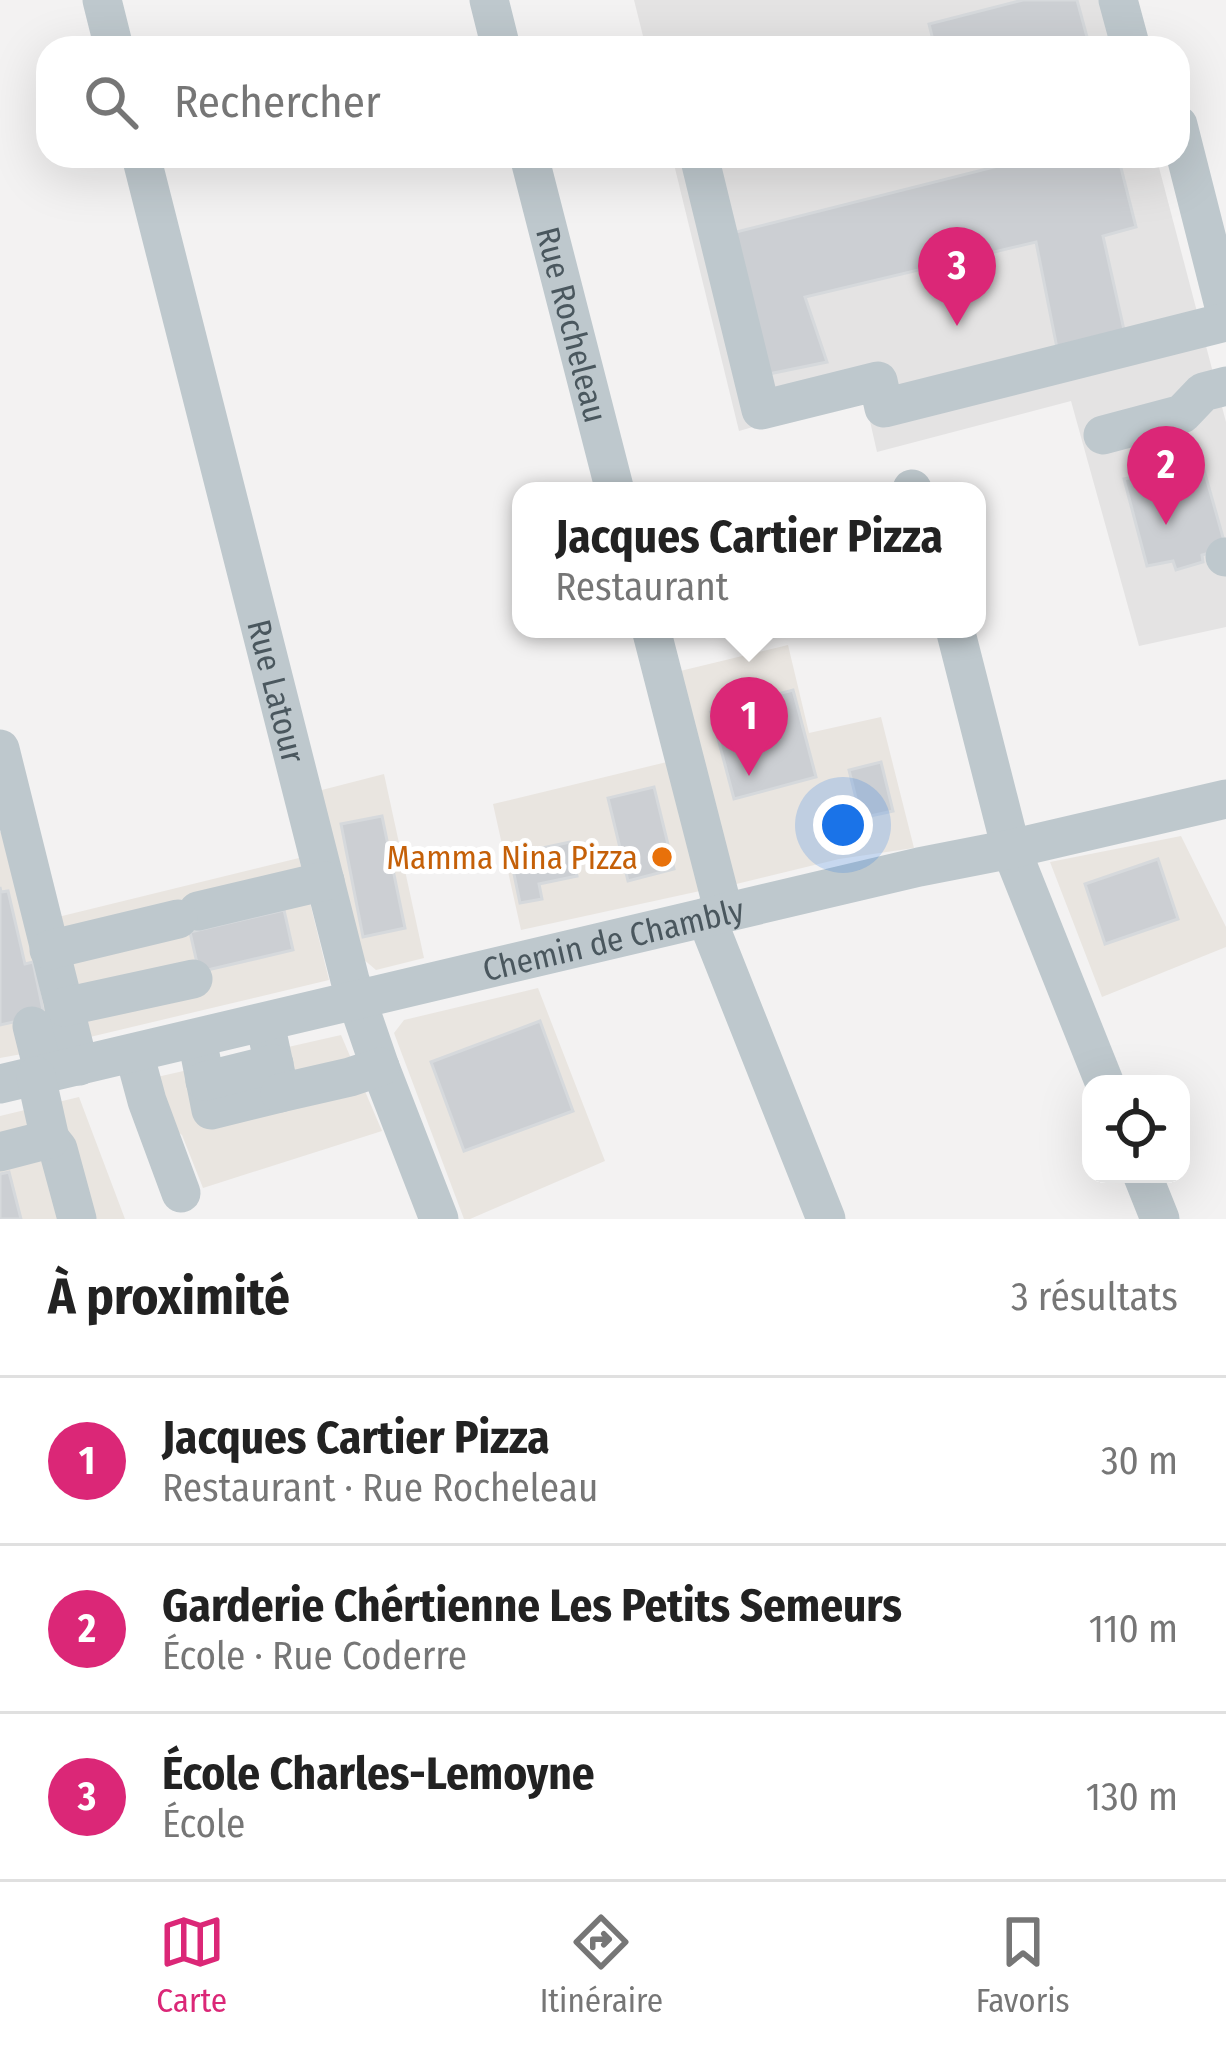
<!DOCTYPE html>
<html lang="fr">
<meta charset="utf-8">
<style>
:root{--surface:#fff;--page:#f6f6f6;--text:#222;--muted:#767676;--line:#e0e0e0;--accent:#db2777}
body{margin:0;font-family:"Fira Sans Condensed",sans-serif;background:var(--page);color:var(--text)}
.controls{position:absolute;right:36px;bottom:36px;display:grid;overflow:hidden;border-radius:24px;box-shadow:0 12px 48px #0002}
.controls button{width:108px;height:108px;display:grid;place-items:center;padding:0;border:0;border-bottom:3px solid var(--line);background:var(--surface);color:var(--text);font:60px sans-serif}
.you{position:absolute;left:843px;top:825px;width:42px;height:42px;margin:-30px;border:9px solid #fff;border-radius:50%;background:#1a73e8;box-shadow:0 0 0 18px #1a73e833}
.badge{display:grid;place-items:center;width:78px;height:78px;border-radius:50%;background:var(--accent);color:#fff;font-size:39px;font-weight:700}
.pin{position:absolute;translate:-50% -99px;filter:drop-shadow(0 3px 6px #0008)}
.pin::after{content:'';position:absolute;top:63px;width:42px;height:36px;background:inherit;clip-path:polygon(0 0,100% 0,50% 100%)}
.popup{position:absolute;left:512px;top:482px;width:474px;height:156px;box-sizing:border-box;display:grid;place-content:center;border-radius:24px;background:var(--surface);filter:drop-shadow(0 3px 9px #0005);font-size:39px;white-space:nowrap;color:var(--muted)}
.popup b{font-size:45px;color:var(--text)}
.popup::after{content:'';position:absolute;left:50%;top:100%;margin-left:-24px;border:24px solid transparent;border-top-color:var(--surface)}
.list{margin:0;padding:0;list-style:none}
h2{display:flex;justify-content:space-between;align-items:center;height:156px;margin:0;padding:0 48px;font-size:51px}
h2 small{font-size:39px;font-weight:400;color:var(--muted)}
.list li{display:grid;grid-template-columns:78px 1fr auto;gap:36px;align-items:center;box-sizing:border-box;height:168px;padding:0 48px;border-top:3px solid var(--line)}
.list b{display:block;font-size:45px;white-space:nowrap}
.list p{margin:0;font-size:39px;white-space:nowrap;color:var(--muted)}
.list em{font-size:39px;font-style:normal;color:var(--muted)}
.icon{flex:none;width:66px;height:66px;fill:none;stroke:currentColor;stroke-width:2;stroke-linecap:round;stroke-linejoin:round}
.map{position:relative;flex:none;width:1226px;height:1219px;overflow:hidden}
.search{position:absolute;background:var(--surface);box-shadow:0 12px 48px #0002;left:36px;right:36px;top:36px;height:132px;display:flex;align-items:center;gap:30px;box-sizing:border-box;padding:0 42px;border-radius:36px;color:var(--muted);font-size:45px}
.sheet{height:660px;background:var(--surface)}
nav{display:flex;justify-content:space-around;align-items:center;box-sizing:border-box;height:168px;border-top:3px solid var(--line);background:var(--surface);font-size:33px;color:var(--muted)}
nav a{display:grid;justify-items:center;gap:6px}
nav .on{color:var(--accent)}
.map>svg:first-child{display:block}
.commercial{fill:#e9e5e0}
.education{fill:#e4e3e3}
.building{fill:#cccfd3;stroke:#d6d9dc;stroke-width:3}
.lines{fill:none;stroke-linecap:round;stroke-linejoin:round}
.minor{stroke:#bec8cd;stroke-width:39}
.food-dot{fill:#e8710a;stroke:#fff;stroke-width:4.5}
.labels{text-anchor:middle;stroke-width:10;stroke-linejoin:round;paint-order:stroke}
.street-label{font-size:33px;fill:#4a575e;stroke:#fff}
.food-label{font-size:33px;fill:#c56008;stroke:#fff;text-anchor:end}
</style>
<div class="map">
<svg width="1226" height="1219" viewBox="0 0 1226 1219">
<rect width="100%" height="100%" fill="#f3f2f2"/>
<path class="commercial" d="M788 645 809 733 881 717 914 848 839 859 728 886 676 672Z
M671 761 700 891 521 930 493 804Z
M384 774 424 958 376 970 355 952 318 791Z
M5 831 55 1048 0 1058V832Z
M1181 836 1226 927V947L1102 997 1050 862Z
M299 858 329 980 90 1037 58 917Z
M538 988 605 1161 470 1219H464L394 1033 404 1020Z
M341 1035 382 1131 203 1188 182 1135 168 1125 157 1077Z
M79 1097 125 1219H0V1116Z"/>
<path class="education" d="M634 0H1114L1127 48H646Z
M672 156H1156L1226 422V627L1139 646 1071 401 877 452 864 395 739 431Z"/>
<path class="building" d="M1023 0H1077L1090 48H935L929 24Z
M1038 156H1118L1136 227 1103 236 1124 330 1057 348 1036 242 805 297 827 362 759 376 724 235Z
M1202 463 1226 548 1202 555 1203 562 1176 570 1173 561 1147 566 1124 479Z
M793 690 816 777 734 799 711 712Z
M881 762 893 811 861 818 849 770Z
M654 787 674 869 628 881 608 798Z
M382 816 405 928 363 937 341 824Z
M570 842 577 876 539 884 542 899 520 903 510 855Z
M1158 859 1178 919 1105 944 1085 884Z
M0 887 1 892 8 891 25 964 33 962 44 1015 0 1025Z
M284 910 293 950 199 972 190 932Z
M540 1021 573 1111 464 1151 431 1062Z
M9 1172 21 1219H0V1174Z"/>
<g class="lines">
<g class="minor">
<path d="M102 0 114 48"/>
<path d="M489 0 501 48"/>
<path d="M1118 0 1131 48"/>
<path d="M1178 125 1226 314"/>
<path id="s1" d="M141 156 350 980 380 1067 439 1219"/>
<path id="s2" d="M529 156 615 491"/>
<path d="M699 156 761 410 878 381 884 408 1226 322"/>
<path d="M1103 435 1182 414 1203 392 1226 386"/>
<path d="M912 489 913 491"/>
<path d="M1225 557H1226"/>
<path d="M651 629 724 913"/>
<path d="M955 629 1011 849 1105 1084"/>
<path d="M0 749 79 1066"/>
<path d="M198 911 325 881"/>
<path d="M706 917 826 1219"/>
<path d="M49 950 178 919"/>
<path d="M64 1007 193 979"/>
<path d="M32 1026 44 1074"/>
<path d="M197 1039 211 1110 280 1093 265 1023"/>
<path d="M134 1053 147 1101 181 1193"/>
<path d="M205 1081 274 1064"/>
<path id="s3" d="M0 1084 919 867 1011 849 1226 799"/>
<path d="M280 1093 350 1077 380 1067"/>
<path d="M50 1139 58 1149 77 1219"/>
<path d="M0 1152 50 1139 36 1076"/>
<path d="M1142 1174 1160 1219"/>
</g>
</g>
<circle class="food-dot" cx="662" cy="857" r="12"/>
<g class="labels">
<g class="street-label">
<text dy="12" stroke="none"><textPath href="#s2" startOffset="174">Rue Rocheleau</textPath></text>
<text dy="12" stroke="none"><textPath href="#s1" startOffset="552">Rue Latour</textPath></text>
<text dy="12" stroke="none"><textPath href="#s3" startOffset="630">Chemin de Chambly</textPath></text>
</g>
<g class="food-label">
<text x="638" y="869">Mamma Nina Pizza</text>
</g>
</g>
</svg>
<div class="controls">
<button><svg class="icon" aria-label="locate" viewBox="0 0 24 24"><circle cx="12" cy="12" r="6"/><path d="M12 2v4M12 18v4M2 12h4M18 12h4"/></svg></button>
</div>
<div class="you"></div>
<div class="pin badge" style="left:749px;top:776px">1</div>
<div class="popup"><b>Jacques Cartier Pizza</b>Restaurant</div>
<div class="pin badge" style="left:1166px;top:525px">2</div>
<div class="pin badge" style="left:957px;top:326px">3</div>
<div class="search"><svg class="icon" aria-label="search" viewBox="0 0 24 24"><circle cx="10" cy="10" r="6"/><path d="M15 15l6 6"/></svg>Rechercher</div>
</div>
<section class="sheet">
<h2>À proximité<small>3 résultats</small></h2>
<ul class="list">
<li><span class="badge">1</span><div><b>Jacques Cartier Pizza</b><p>Restaurant · Rue Rocheleau</p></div><em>30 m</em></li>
<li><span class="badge">2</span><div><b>Garderie Chértienne Les Petits Semeurs</b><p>École · Rue Coderre</p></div><em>110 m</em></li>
<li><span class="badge">3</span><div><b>École Charles-Lemoyne</b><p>École</p></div><em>130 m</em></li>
</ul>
</section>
<nav>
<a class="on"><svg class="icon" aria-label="map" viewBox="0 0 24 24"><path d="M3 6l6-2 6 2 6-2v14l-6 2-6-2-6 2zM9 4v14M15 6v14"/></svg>Carte</a>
<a><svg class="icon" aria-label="directions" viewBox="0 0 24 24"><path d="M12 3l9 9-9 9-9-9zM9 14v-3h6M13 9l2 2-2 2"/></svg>Itinéraire</a>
<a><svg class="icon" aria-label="saved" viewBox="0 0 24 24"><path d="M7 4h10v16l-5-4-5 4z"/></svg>Favoris</a>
</nav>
